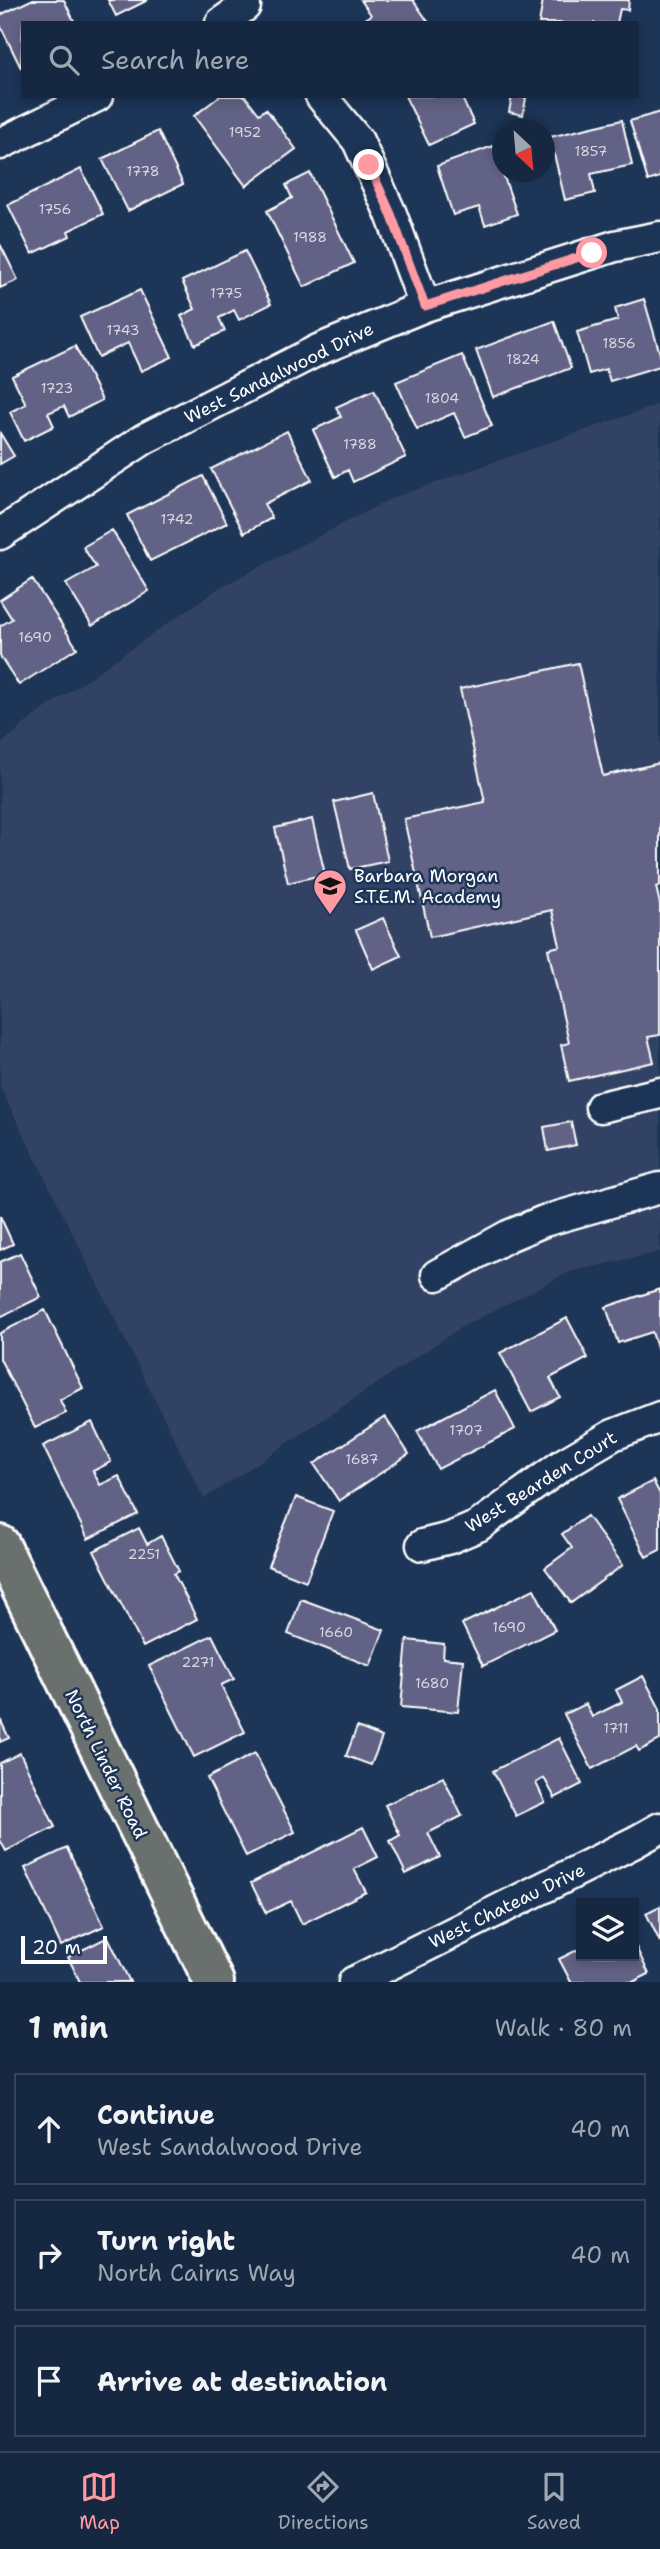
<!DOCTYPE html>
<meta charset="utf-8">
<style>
:root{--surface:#162841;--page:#1f3048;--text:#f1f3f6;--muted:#9ea6b1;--line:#35445a;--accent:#ff9aa2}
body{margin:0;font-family:"Shantell Sans",sans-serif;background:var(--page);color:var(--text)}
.controls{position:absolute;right:21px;bottom:21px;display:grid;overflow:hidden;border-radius:0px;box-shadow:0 4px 10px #0003}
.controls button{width:63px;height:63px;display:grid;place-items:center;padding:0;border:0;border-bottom:2px solid var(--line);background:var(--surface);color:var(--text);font:35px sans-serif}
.compass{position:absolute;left:492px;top:119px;width:63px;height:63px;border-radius:50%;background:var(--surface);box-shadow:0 4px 10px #0003;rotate:154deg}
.scale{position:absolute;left:21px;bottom:18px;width:86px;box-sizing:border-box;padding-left:7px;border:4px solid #fff;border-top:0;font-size:19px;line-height:24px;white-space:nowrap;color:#fff;-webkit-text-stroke:5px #1d3557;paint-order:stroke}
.stop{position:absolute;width:21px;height:21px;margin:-16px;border:5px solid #ff9aa2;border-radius:50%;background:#fff}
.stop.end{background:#ff9aa2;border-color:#fff;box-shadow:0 2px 7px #0008}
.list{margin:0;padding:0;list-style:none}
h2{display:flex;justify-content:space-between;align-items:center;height:91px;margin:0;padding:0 28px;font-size:30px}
h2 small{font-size:23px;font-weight:400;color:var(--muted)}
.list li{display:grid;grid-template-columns:46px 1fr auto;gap:21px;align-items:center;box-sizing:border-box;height:112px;margin:0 14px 14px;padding:0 14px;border:2px solid var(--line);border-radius:0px}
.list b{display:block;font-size:26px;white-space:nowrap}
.list p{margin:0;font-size:23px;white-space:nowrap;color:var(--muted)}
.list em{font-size:23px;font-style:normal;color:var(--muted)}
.icon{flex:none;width:38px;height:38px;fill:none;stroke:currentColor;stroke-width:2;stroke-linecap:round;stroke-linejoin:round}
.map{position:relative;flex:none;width:660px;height:1982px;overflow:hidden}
.search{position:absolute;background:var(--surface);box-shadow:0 4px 10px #0003;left:21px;right:21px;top:21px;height:77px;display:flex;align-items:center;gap:18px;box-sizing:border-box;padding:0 24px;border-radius:0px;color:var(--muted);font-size:26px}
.sheet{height:469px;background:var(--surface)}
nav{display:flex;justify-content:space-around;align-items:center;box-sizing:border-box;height:98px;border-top:2px solid var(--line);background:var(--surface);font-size:19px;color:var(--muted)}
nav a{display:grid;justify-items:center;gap:4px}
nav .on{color:var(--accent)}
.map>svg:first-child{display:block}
.built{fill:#324265}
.building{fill:#626286;stroke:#fff;stroke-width:2}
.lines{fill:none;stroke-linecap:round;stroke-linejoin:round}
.minor-casing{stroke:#fff;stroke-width:35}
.major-casing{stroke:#fff;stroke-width:44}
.minor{stroke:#1d3557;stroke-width:30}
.major{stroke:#6b706d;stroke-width:38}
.route{stroke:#ff9aa2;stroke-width:9}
.labels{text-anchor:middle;stroke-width:5;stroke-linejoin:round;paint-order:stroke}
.number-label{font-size:14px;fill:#d8d8e1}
.street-label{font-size:18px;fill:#fff;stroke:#1d3557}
.poi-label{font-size:18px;fill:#fff;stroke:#1d3557;text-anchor:start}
</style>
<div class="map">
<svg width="660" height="1982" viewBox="0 0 660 1982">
<rect width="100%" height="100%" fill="#1d3557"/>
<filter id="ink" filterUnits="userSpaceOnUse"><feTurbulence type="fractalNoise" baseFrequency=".0143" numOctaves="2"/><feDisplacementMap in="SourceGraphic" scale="14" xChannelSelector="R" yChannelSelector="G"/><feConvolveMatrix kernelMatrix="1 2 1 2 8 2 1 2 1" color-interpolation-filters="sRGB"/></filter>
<g filter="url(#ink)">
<path class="built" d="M660 404V1252L569 1272 460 1328 204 1499 0 1087V745L33 717 219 588 392 498Z"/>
<path class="building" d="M31 0H64L75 23H23L21 68 0 25V15Z
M108 0H148L116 16Z
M361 0H413L429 23H360L371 15Z
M543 0H629L628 10 620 9 617 23H539Z
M220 96H245L259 114 266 109 296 149 246 186 194 116Z
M405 96H461L474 124 429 145Z
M512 96 526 98 523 115 509 112Z
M660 112V177L648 181 630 121Z
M622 120 632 165 591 174 595 193 565 200 550 137Z
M158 131 183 184 128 211 102 159Z
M493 146 517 214 485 225 479 207 453 215 437 166Z
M81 169 103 214 68 231 70 236 32 254 8 205Z
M310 173 354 263 304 287 267 211 292 198 286 185Z
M0 244 18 280 0 288Z
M245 251 271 304 239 320 234 310 219 318 225 331 195 345 181 316 195 309 182 281Z
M140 290 172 357 141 371 128 343 98 357 80 317Z
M644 299 660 354V366L610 381 606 369 589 374 577 332 618 320 615 308Z
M554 321 571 368 493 397 476 350Z
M75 346 102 400 69 417 64 406 48 413 54 426 24 441 10 412 26 404 12 376Z
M462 355 492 426 465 437 454 413 417 429 396 382Z
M374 390 406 457 353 482 348 470 335 477 313 430 341 417 336 407Z
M287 431 312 480 264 504 272 518 244 533 211 469Z
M0 433 14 456 0 464Z
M203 476 227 523 150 561 127 515Z
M112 530 149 591 92 626 66 584 96 567 83 547Z
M32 579 77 648 19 685 0 656V626L12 619 0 600Z
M578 663 603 776 660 763V886L656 887 660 904V1035L648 1037 654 1062 569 1081 561 1045 569 1043 548 949 560 946 552 910 430 937 404 819 485 802 460 689Z
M373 793 388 861 350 869 334 802Z
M312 819 325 874 288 883 275 828Z
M383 918 401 956 373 969 356 930Z
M571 1122 576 1145 548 1151 544 1127Z
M0 1216 13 1244 0 1250Z
M20 1253 41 1297 0 1317V1262Z
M660 1289V1358L652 1332 618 1343 606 1307Z
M45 1310 83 1388 60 1400 66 1413 35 1428 0 1359V1333Z
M567 1318 588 1358 550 1378 560 1397 531 1412 500 1353Z
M495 1390 515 1429 438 1469 417 1431Z
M385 1417 409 1454 339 1501 314 1464Z
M92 1422 111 1462 93 1471 100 1485 119 1476 138 1514 88 1539 43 1446Z
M653 1481 660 1494V1550L646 1557 617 1499Z
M296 1497 333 1511 306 1581 268 1566Z
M587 1516 623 1565 571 1603 545 1568 572 1548 562 1534Z
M139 1528 147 1544 161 1536 179 1571 174 1574 197 1619 143 1647 94 1551Z
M534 1589 555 1630 483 1666 462 1624Z
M301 1599 384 1630 370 1666 288 1634Z
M212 1635 234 1679 221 1685 245 1732 194 1757 149 1666Z
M407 1640 444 1644 443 1658 463 1660 458 1712 401 1707Z
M643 1676 660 1709V1740L639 1751 636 1746 592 1769 564 1714 586 1704 592 1717 622 1702 616 1690Z
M0 1719 9 1738 0 1742Z
M357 1727 382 1737 371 1765 346 1756Z
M559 1738 582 1784 555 1798 544 1778 536 1783 545 1802 516 1816 493 1771Z
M20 1753 55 1827 6 1851 0 1840V1763Z
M255 1753 295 1832 246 1856 207 1778Z
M443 1777 462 1816 428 1833 440 1857 406 1874 390 1841 400 1835 385 1805Z
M363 1827 378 1857 354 1869 366 1892 302 1924 291 1901 266 1913 251 1883Z
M67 1848 104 1926 61 1946 25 1868Z
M660 1906V1942L646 1913Z
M108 1937 130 1982H80L68 1957Z
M634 1943 649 1974 633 1982H571L559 1959 581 1948V1956H634Z"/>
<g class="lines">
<g class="minor-casing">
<path id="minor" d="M221 23 245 6
M321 96 358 141 391 214 425 306
M0 144 97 96
M0 534 144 439 318 350 425 306 615 246 660 237
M601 1107 660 1093
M437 1275 508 1236 544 1221 660 1188
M422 1545 450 1538 478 1526 565 1463 613 1435 660 1417
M354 1982 635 1842 660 1828"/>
</g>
<g class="major-casing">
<path id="major" d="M0 1545 214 1982"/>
</g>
<use href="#minor" class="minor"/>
<use href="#major" class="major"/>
</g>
</g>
<g class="lines" filter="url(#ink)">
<path class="route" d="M369 165 391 214 425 306 592 253"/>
</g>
<defs>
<g id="school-pin" transform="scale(1.75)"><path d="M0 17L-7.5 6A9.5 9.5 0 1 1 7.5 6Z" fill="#ff9aa2" stroke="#1d3557"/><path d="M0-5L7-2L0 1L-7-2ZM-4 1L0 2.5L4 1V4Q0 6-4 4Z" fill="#111"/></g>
</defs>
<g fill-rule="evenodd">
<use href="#school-pin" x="330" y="886"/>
</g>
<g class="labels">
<g class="number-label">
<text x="245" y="137">1952</text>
<text x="591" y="156">1857</text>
<text x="143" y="176">1778</text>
<text x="55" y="214">1756</text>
<text x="310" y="242">1988</text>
<text x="226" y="298">1775</text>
<text x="123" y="335">1743</text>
<text x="619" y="348">1856</text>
<text x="523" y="364">1824</text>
<text x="57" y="393">1723</text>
<text x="442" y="403">1804</text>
<text x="360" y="449">1788</text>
<text x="177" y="524">1742</text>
<text x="35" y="642">1690</text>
<text x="466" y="1435">1707</text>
<text x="362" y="1464">1687</text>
<text x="144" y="1559">2251</text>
<text x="509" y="1632">1690</text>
<text x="336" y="1637">1660</text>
<text x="198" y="1667">2271</text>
<text x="432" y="1688">1680</text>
<text x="616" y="1733">1711</text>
</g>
<g class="street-label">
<text transform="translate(279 373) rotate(-26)" y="6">West Sandalwood Drive</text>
<text transform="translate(541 1482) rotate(-32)" y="6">West Bearden Court</text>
<text transform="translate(106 1764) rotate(64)" y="6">North Linder Road</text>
<text transform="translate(507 1906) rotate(-26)" y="6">West Chateau Drive</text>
</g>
<g class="poi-label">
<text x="354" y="882">Barbara Morgan<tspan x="354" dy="21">S.T.E.M. Academy</tspan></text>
</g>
</g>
</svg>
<div class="controls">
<button><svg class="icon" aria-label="layers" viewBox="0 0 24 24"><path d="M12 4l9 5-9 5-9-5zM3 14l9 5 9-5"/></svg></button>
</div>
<svg class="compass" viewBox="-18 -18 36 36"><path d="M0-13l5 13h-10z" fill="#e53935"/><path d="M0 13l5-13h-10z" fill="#9ea6b1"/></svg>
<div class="scale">20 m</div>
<div class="stop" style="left:592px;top:253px"></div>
<div class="stop end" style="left:369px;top:165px"></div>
<div class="search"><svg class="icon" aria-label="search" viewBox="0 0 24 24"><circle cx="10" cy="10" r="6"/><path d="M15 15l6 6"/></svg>Search here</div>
</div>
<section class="sheet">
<h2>1 min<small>Walk · 80 m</small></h2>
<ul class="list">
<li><svg class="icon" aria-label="ahead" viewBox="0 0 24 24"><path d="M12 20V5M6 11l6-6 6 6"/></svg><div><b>Continue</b><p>West Sandalwood Drive</p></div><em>40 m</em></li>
<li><svg class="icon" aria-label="right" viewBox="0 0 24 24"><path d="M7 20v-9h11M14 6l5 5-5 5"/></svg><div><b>Turn right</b><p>North Cairns Way</p></div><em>40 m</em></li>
<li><svg class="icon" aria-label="arrive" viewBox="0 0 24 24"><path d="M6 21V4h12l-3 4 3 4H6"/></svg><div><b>Arrive at destination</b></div></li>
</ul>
</section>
<nav>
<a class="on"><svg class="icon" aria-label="map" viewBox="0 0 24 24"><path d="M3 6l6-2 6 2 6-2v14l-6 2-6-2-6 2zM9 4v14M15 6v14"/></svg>Map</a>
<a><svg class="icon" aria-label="directions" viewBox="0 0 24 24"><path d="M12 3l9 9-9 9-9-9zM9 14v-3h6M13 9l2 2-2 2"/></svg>Directions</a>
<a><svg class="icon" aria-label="saved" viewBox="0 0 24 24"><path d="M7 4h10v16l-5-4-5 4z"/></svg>Saved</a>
</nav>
